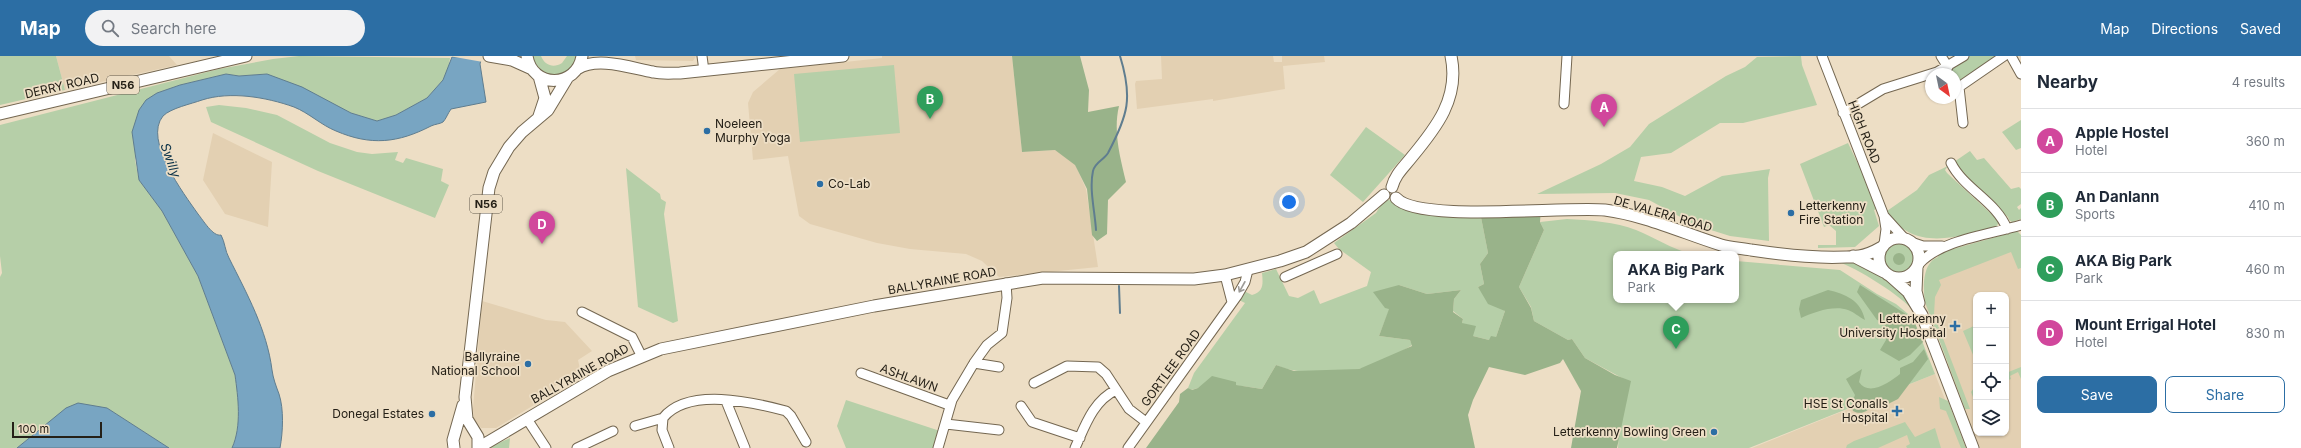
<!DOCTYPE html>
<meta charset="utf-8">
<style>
:root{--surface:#fff;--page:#f2f2f3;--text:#1f2937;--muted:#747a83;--line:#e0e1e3;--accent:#2c6ea4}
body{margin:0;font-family:Inter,sans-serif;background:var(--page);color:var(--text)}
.controls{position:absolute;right:12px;bottom:12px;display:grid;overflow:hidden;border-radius:8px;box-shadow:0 1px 3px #0004}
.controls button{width:36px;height:36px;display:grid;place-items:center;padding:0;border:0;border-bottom:1px solid var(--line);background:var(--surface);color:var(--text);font:20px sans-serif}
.compass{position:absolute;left:1925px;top:12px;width:36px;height:36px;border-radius:50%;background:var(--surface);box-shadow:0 1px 3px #0004;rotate:147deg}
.scale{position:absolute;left:12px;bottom:10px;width:90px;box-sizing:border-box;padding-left:4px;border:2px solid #252017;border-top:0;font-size:11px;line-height:14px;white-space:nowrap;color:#252017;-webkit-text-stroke:3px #eddec5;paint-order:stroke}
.you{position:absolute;left:1289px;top:146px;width:14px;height:14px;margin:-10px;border:3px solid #fff;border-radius:50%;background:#1a73e8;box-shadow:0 0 0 6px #1a73e833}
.badge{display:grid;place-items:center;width:26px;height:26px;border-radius:50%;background:var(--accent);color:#fff;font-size:13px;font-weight:700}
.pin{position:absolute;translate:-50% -33px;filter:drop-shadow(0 1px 2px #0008)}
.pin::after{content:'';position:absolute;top:21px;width:14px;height:12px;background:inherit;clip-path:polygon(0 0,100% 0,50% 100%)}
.popup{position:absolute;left:1613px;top:195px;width:126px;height:52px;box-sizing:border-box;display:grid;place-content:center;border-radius:8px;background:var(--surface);filter:drop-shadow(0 1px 3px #0005);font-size:13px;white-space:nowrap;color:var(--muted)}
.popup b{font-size:15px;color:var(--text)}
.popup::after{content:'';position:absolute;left:50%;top:100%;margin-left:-8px;border:8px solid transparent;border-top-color:var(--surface)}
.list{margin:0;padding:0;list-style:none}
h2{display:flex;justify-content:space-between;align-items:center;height:52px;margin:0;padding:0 16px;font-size:17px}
h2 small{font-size:13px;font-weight:400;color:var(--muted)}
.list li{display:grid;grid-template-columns:26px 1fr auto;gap:12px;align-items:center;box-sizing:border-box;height:64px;padding:0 16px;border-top:1px solid var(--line)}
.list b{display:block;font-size:15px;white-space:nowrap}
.list p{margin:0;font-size:13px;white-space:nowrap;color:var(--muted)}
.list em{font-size:13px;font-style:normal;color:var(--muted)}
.actions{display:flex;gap:8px;padding:12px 16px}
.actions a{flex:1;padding:9px 0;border:1px solid var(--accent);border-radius:8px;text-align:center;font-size:14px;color:var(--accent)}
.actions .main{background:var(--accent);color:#fff}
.icon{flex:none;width:22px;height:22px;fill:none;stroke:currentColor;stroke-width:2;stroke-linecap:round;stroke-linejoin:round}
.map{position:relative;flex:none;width:2021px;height:392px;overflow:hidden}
header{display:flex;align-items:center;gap:24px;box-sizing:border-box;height:56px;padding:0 20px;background:var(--accent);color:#fff}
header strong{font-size:19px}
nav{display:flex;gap:22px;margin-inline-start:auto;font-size:14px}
.search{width:280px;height:36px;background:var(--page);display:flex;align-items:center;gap:10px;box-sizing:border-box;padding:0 14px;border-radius:22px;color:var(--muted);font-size:15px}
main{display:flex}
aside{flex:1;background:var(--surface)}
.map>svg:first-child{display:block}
.built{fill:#e3d0b2;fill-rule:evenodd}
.green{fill:#b6cfa8}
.forest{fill:#99b38a}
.water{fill:#78a5c2;stroke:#5f7d8f}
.pier{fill:#eddec5}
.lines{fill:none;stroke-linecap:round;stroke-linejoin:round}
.stream{stroke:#5f7d8f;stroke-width:2}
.minor-casing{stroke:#746751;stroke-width:11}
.major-casing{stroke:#746751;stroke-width:13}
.minor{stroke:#fff;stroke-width:9}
.major{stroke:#fff;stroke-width:11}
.oneway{stroke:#9d9b97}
.poi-dot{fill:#2c6ea4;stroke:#eddec5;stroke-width:1.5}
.labels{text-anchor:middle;stroke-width:3.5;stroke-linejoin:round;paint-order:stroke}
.shield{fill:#eddec5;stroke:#61594b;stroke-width:1}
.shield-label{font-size:11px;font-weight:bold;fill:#252017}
.street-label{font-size:12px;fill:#252017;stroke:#eddec5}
.poi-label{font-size:12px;fill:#252017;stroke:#eddec5;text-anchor:end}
.water-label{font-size:13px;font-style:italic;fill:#0e3449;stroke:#eddec5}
</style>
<header>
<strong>Map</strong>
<div class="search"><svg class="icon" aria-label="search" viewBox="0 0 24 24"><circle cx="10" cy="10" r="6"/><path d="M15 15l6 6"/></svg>Search here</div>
<nav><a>Map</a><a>Directions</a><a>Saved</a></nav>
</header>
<main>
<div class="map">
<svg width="2021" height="392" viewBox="0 0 2021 392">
<rect width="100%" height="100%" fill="#eddec5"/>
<path class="built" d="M56 0H169L177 9 65 34Z
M635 0H696L693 5 636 4Z
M882 0H1012L1022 96 1055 94 1071 99 1086 133 1098 211 999 221 982 205 966 198 910 193 877 187 810 168 799 160 788 100 753 104 748 47 753 36 780 13 882 2Z
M1161 0H1273L1274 6H1282V0H1324L1325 6 1283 10 1285 33 1213 45V43L1137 53 1135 28 1136 25 1162 23Z
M213 77 272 106 268 171 225 158 203 124Z
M2021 181V392H1978L1947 308 1949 307 1925 248 1938 201ZM1976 239H2006V377H1976Z
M482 245 546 264 565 266 592 295 578 304 580 313 555 330 557 335 496 372H481L474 363 473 353Z
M1935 318 1964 392H1752Z"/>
<path class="green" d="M0 0H56L65 34 0 49Z
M299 0 450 2 448 14 443 24 427 42 396 59 377 65 351 57 267 18 239 20 226 18 180 29 157 37 139 54 135 104 139 124 162 155 198 220 235 319C238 341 242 370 232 392H169L107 352 45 368 17 392H0V221L2 217 0 200V69L219 13 273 3Z
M532 0H541C545 10 554 12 562 7L567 0H577C569 27 541 25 532 0Z
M1801 0 1802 9 1817 49 1743 67H1720L1671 97 1641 101 1634 125 1662 131 1685 140 1722 120 1770 113 1768 122 1769 185 1730 180 1695 169 1649 144 1615 137 1537 138 1601 108 1630 91 1649 68 1726 20 1745 11 1757 1Z
M1970 0H1998L1955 28V18H1945Z
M894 9 900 77 800 86 794 18Z
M219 49 246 52 277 59 330 87 357 96 372 98 398 96 395 104 403 107 406 102 443 113 441 125 449 129 435 162 318 115 211 66 206 51Z
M2021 64V92L2016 94 2002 76Z
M1366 71 1405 99 1363 146 1330 119Z
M1848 87 1879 152 1874 154 1879 170 1855 191 1818 192V189H1836V175L1829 169 1824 171 1800 108Z
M1970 95 1977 104 1984 102 2011 133 2019 131 2021 133V148L2017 151 2019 154 2021 152V163L2012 166 2009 164 2008 161 1976 133 1954 106Z
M1948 110 1945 114 1947 117 1999 165 1997 170C1960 181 1912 197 1887 155L1917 134 1929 119Z
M626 112 660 138 661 143 666 146 664 158 678 265 673 267 638 251Z
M1385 142 1391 145 1480 156 1488 197 1480 208 1484 228 1478 231 1505 255 1496 281 1489 284 1473 280 1462 267 1463 263 1453 255 1454 243 1461 234 1427 238 1399 229 1379 280 1410 284 1412 289C1399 298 1374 310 1359 313 1336 317 1297 319 1276 309L1262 333C1239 329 1214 326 1191 334L1188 332 1194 317 1245 247 1239 244 1244 235 1252 239C1264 236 1263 227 1262 217L1276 213 1289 240 1298 242 1314 234 1320 248 1367 230 1371 216 1339 193 1334 187 1376 157Z
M1567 163C1589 164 1616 166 1636 174 1655 182 1671 192 1690 198H1616V244H1736V205L1840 214 1877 238 1896 248 1913 262 1935 318 1749 392H1618L1622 322 1585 302 1572 283 1568 284 1534 265 1531 251 1519 231 1544 174 1540 166Z
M2017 175 2021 179V212L2018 213 2011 196 1939 224 1941 229 1935 241 1934 259 1970 353H1965L1925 246C1923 232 1922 207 1938 201L1939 197Z
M1884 202a15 15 0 1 1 30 0a15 15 0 1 1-30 0Z
M1851 205C1896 222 1909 240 1926 284 1922 274 1919 263 1913 255 1905 242 1854 210 1838 206Z
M1976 269V306L1963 275Z
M2021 311V323L2018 316 2010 320 2011 323 2006 325V317Z
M1976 329V349L1971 336Z
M1939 341 1948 345 1966 392H1961L1946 355 1940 353Z
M846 344 940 375 933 392H846L837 370Z
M1905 366 1915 381 1935 372 1941 392H1907L1906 390 1910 388 1907 379 1878 392H1846L1847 389 1854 385Z
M510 382 509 392H489L490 391Z"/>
<path class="forest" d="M1012 0H1080L1089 34 1088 56 1119 50C1113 75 1120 101 1126 126L1108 144 1107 178 1097 185 1092 179 1087 133 1075 109 1055 94 1022 96Z
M1541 153 1540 166 1544 174 1519 231 1531 252 1534 265 1568 284 1572 283 1585 302 1615 319 1631 325 1617 392H1571L1581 335 1563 303 1560 307 1525 319 1489 311 1473 344 1468 359 1475 392H1146L1179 346 1180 338 1188 332 1192 334 1198 332 1212 320 1236 326V329L1262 333 1276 309 1294 315 1359 313 1412 290 1410 284 1379 280 1389 253 1385 252 1373 236 1399 229 1427 238 1461 234 1454 243 1453 256 1463 263 1462 267 1476 270 1473 280 1489 284 1491 280 1496 281 1505 255 1488 248 1478 231 1484 228 1480 208 1488 197 1480 156Z
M1893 203a6 6 0 1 1 12 0a6 6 0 1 1-12 0Z
M1860 229 1909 260 1913 263 1923 286 1910 299 1899 305 1880 294 1886 284 1885 266 1877 264 1857 236Z
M1828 234C1845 238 1861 244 1865 264 1859 261 1854 256 1848 254 1834 249 1814 256 1801 262L1799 253 1801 244Z
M1924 293 1928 303 1898 343 1888 348H1875C1869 354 1862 360 1853 355L1851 349 1855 339 1846 323 1862 313 1859 326C1869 341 1890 326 1900 318V312L1913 306Z"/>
<path class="water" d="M482 0 480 8 486 46 451 53C448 57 446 63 443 66 440 68 435 68 431 70 398 87 371 90 336 75 321 69 309 57 294 51 266 41 230 35 202 44 191 48 171 52 163 60 143 84 184 138 198 158 203 164 213 181 221 179 225 186 225 195 229 202 247 238 267 274 272 314 273 322 276 330 279 338 284 353 283 376 280 392H232C242 370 238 341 235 319L198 220 162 155 139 124 132 76 139 54 146 44 157 37 180 29 226 18 239 20 267 18 302 31 351 57 377 65 396 59 427 42 443 24 452 1Z
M78 347 107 352 169 392H17L66 352Z"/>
<path class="pier" d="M449 0H484L483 6Z"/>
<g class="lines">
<path class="stream" d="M1096 174C1095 156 1089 133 1093 115 1095 106 1104 104 1108 97 1128 59 1133 42 1120 0
M1119 230 1120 257"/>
<g class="minor-casing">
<path id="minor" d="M702 0 704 15
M1822 0 1884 160 1886 173 1884 188
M1941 0 1948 11
M2011 0 2021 18
M1955 30 1959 31 2004 0
M1959 31 1963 67
M1564 48 1567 0
M1843 57 1883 33 1937 16 1964 0
M1951 107C1964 133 1997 146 2007 173
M1885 161 1904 182
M1914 187 1923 190H1942
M1919 208C1940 184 1991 178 2021 169
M1225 219 1232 246
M1285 221 1337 198
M582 256 632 281 641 299
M974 307 999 311
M861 317 949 349
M1034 327 1067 310 1098 311 1106 318 1129 353 1146 366
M726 345 745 392
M1021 350 1032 366 1080 382
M527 363 546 392
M946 368 999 374
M635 370 663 362
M577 392 613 375
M669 392 662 374 663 362C688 331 752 346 786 355L791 360 806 386
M938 392 952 344 974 307 987 289 1002 277 1007 242 1006 227
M1075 392C1085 370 1093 345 1116 334
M1128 392 1237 240 1245 226 1248 214"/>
</g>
<g class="major-casing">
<path id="major" d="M489 0 512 4 532 13
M527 0C532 33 577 32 582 0
M577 13C597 0 631 12 653 16 662 18 671 17 680 17L843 0
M539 20 545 42 539 60
M0 58 246 0
M1392 131C1395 119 1403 112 1411 102 1436 72 1460 42 1451 0
M1396 142C1418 167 1565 150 1605 154 1644 159 1683 177 1721 189 1730 192 1741 192 1751 194 1785 199 1825 204 1859 200 1868 199 1875 195 1882 191
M1879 202a20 20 0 1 1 40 0a20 20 0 1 1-40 0Z
M1853 200 1884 216
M1917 211 1916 235 1919 247
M1890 220 1908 236 1922 259 1973 392
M454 392 453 384 463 349
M478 392 608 315 661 293 874 250 1043 222 1194 223 1225 219 1280 205 1306 196 1351 167 1384 139
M478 392V381L467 363 465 341 489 132 494 116 509 91 522 76 548 54 568 21"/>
</g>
<use href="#minor" class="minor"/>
<use href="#major" class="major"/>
</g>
<defs><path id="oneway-shaft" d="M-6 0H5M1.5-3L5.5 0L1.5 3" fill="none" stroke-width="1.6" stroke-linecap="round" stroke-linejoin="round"/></defs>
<use class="oneway" href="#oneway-shaft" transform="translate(1242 231) rotate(119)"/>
<g class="poi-dot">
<circle cx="707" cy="75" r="4"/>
<circle cx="820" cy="128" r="4"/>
<circle cx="1791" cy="157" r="4"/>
<path d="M1953 264h4v4h4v4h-4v4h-4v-4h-4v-4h4z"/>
<circle cx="528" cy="308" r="4"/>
<path d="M1895 349h4v4h4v4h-4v4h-4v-4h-4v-4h4z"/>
<circle cx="432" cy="358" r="4"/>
<circle cx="1714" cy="376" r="4"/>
</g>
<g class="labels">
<g class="shield">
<rect x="107" y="20" width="32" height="18" rx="3"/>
<rect x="470" y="139" width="32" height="18" rx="3"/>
</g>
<g class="shield-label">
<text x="123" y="33">N56</text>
<text x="486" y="152">N56</text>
</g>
<g class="street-label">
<text transform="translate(62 30) rotate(-13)" y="4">DERRY ROAD</text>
<text transform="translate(1864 76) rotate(68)" y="4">HIGH ROAD</text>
<text transform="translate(1663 158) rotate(16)" y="4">DE VALERA ROAD</text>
<text transform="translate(942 225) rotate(-10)" y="4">BALLYRAINE ROAD</text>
<text transform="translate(1171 312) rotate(-54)" y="4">GORTLEE ROAD</text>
<text transform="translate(580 318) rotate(-29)" y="4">BALLYRAINE ROAD</text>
<text transform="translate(909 322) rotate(20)" y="4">ASHLAWN</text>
</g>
<g class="poi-label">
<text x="715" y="72" text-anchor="start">Noeleen<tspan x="715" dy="14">Murphy Yoga</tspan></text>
<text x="828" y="132" text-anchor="start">Co-Lab</text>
<text x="1799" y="154" text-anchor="start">Letterkenny<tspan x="1799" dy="14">Fire Station</tspan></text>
<text x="1946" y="267">Letterkenny<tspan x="1946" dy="14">University Hospital</tspan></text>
<text x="520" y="305">Ballyraine<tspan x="520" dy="14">National School</tspan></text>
<text x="1888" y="352">HSE St Conalls<tspan x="1888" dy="14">Hospital</tspan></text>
<text x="424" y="362">Donegal Estates</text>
<text x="1706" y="380">Letterkenny Bowling Green</text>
</g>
<g class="water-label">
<text transform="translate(171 104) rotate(70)" y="5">Swilly</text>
</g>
</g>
</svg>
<div class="controls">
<button>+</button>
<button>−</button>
<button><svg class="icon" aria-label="locate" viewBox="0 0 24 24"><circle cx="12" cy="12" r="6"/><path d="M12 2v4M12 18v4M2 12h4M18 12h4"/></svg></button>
<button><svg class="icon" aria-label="layers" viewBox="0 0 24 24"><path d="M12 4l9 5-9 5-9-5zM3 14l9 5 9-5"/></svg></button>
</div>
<svg class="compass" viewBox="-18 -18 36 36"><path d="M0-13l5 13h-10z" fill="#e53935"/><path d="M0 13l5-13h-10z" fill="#747a83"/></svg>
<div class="scale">100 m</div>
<div class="you"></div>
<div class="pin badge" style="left:1604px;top:71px;background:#d1479c">A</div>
<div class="pin badge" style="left:930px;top:63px;background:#2e9e5b">B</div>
<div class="pin badge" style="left:1676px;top:293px;background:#2e9e5b">C</div>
<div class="popup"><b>AKA Big Park</b>Park</div>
<div class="pin badge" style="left:542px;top:188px;background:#d1479c">D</div>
</div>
<aside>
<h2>Nearby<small>4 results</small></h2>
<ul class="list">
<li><span class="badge" style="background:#d1479c">A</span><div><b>Apple Hostel</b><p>Hotel</p></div><em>360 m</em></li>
<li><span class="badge" style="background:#2e9e5b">B</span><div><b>An Danlann</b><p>Sports</p></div><em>410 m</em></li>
<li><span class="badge" style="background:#2e9e5b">C</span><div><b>AKA Big Park</b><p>Park</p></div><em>460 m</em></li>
<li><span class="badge" style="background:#d1479c">D</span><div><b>Mount Errigal Hotel</b><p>Hotel</p></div><em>830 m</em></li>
</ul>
<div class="actions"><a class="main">Save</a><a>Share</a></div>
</aside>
</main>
